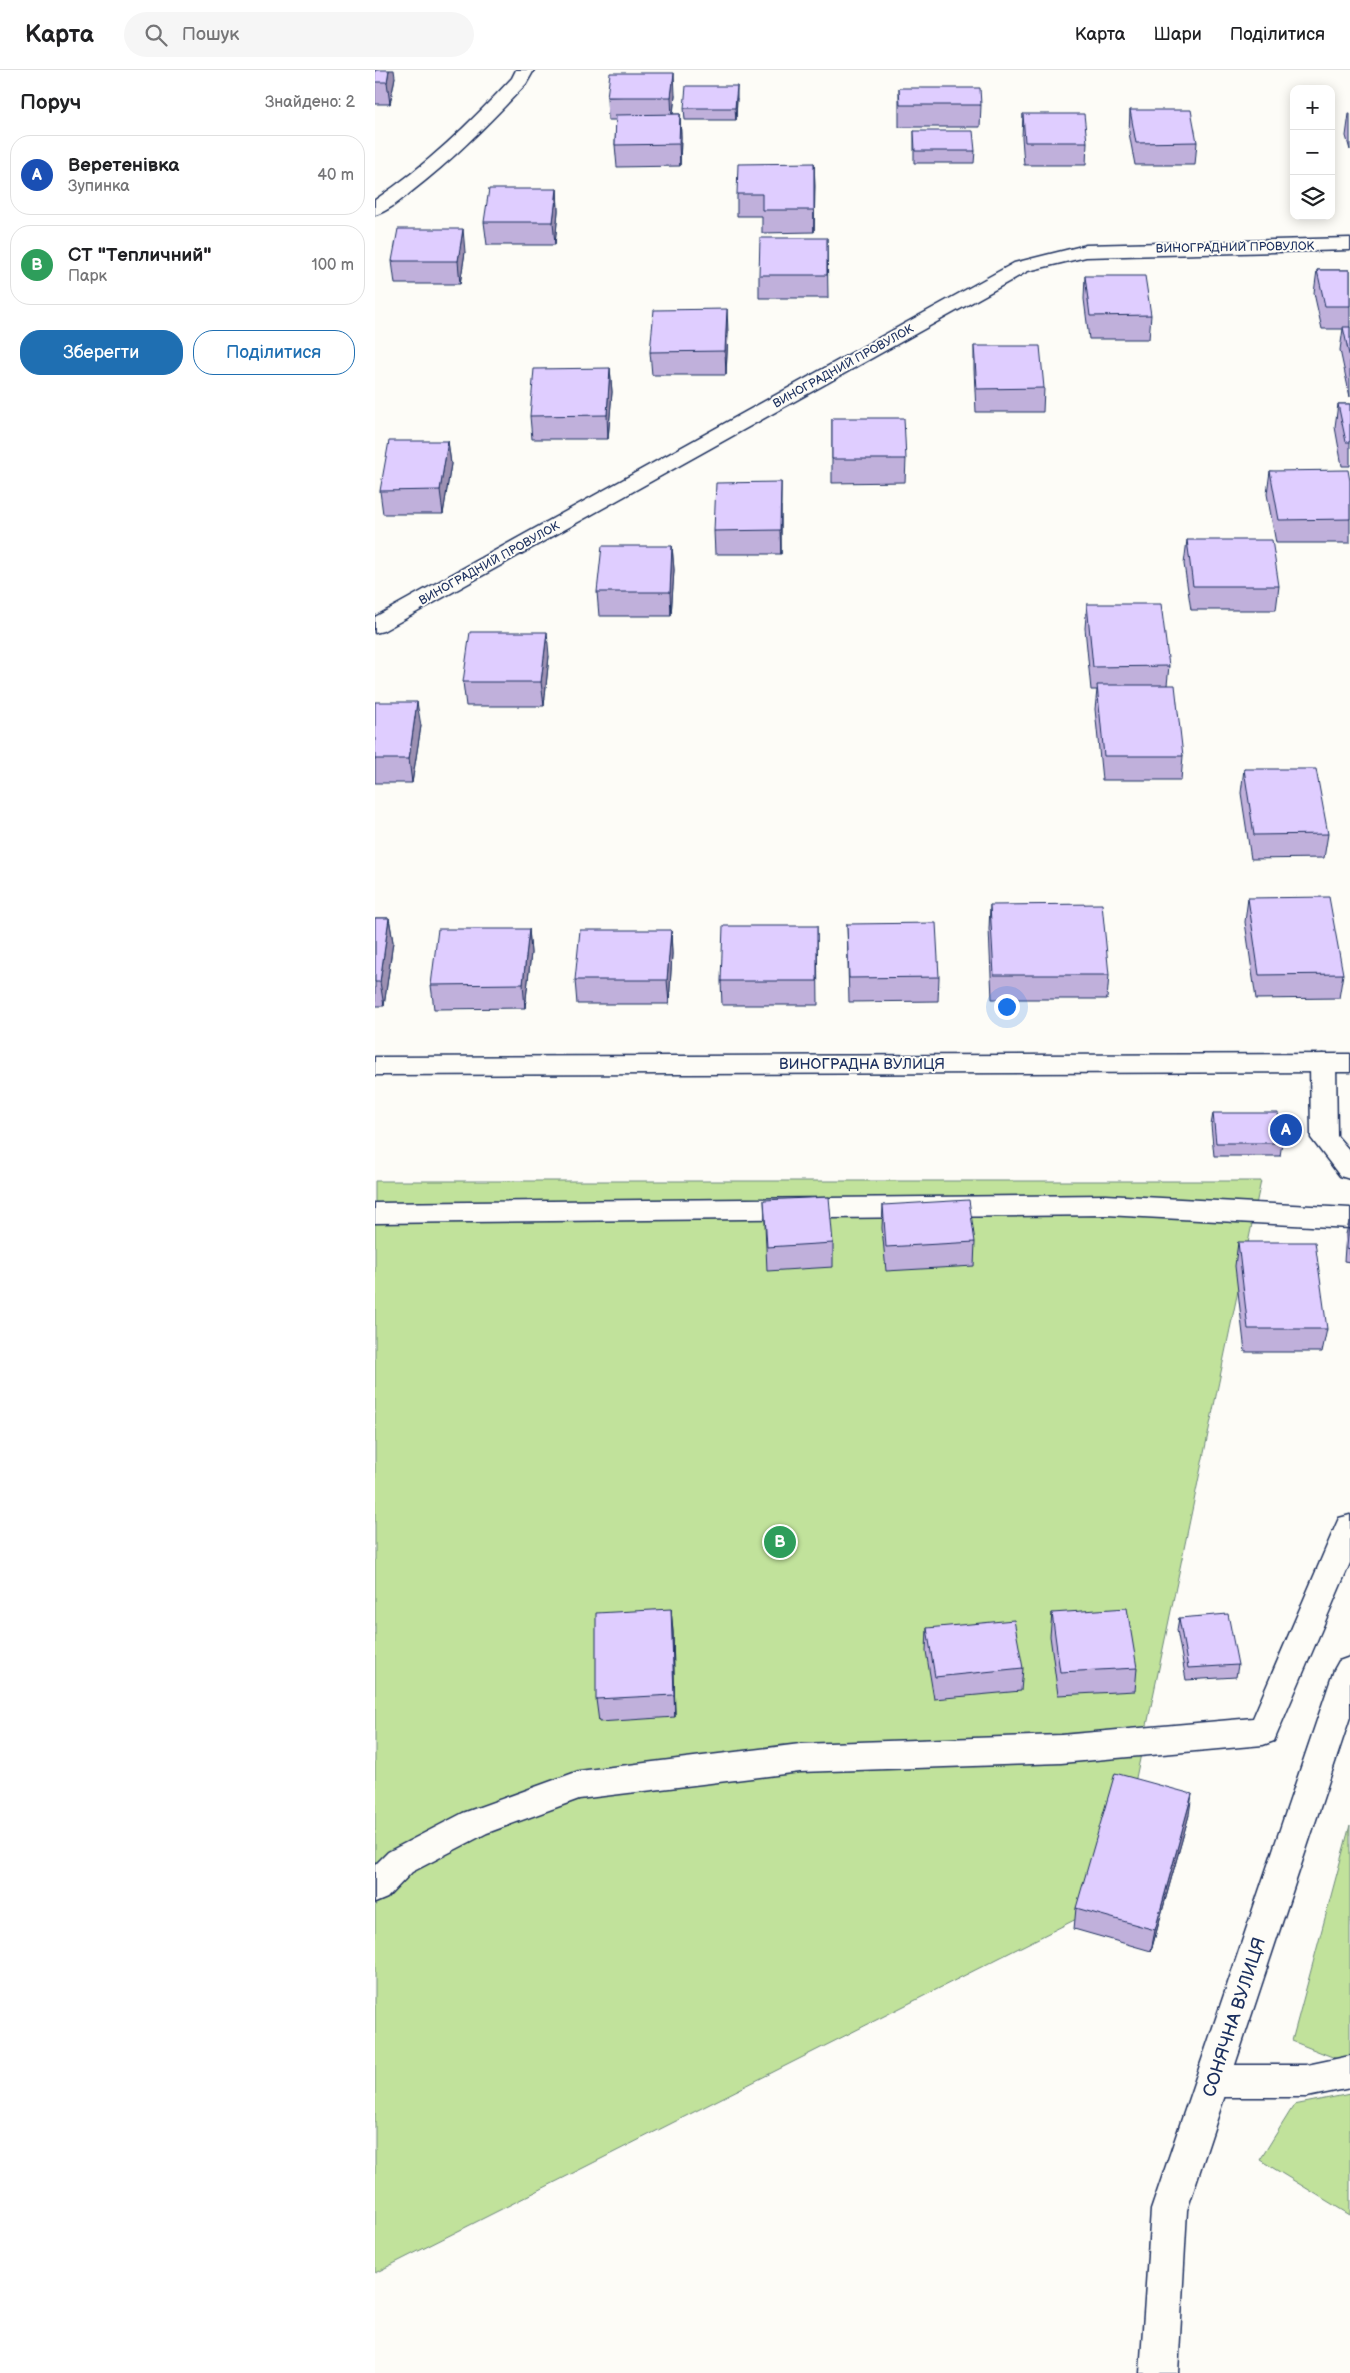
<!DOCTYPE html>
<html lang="uk">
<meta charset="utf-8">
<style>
:root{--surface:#fff;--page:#f6f6f6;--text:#202124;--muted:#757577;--line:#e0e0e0;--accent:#1f6fb2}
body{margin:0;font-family:"Balsamiq Sans",sans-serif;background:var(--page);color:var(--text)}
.controls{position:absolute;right:15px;top:15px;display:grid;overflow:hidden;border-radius:10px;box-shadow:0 2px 12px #0003}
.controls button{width:45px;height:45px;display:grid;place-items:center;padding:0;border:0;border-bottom:1px solid var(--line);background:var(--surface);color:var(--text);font:25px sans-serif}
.you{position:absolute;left:631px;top:936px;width:18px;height:18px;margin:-12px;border:4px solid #fff;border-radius:50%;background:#1a73e8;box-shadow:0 0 0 8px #1a73e833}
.badge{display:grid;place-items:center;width:32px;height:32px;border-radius:50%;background:var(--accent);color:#fff;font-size:16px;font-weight:700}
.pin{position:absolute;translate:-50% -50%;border:2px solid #fff;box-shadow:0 1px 5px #0006}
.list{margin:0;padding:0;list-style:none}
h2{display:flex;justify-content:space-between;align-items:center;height:65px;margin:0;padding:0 20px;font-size:21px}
h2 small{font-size:16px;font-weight:400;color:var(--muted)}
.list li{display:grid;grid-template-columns:32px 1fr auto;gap:15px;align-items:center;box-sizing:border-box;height:80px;margin:0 10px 10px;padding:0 10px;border:1px solid var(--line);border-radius:20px}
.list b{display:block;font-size:19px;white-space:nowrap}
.list p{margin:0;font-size:16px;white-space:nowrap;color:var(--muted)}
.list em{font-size:16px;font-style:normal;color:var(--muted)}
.actions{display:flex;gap:10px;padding:15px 20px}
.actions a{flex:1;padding:11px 0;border:1px solid var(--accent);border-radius:20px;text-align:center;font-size:18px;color:var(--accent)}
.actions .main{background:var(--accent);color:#fff}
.icon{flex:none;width:28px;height:28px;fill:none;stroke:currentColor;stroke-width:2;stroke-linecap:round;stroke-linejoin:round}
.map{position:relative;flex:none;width:975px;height:2303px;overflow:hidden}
header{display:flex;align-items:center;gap:30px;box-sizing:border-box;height:70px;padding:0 25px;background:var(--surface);border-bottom:1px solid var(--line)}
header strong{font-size:24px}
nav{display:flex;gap:28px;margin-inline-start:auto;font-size:18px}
.search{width:350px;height:45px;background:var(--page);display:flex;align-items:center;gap:12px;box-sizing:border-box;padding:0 18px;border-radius:28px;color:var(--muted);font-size:19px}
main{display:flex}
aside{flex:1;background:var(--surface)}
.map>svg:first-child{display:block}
.green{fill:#c1e29b;stroke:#6e887c}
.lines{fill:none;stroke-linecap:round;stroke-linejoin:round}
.lane-casing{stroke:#1b2f5e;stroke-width:3}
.street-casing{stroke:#1b2f5e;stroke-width:3}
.lane{fill:#fdfcf7;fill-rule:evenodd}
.street{fill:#fdfcf7;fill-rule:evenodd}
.wall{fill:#c0b0db;stroke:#1b2f5e}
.shaded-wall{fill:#9c90b2;stroke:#1b2f5e}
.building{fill:#dfcdff;stroke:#1b2f5e}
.labels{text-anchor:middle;stroke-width:4;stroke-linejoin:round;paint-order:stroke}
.far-street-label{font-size:12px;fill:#1b2f5e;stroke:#fdfcf7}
.street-label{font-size:15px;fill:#1b2f5e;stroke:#fdfcf7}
.near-street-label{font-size:18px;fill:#1b2f5e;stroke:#fdfcf7}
</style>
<header>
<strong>Карта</strong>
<div class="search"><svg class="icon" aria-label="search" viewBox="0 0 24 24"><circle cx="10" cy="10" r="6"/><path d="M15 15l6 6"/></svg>Пошук</div>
<nav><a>Карта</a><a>Шари</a><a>Поділитися</a></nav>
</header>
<main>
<aside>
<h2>Поруч<small>Знайдено: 2</small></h2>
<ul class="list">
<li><span class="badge" style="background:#1a4fb4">A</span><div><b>Веретенівка</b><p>Зупинка</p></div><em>40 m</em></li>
<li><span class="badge" style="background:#2e9e5b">B</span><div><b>СТ &quot;Тепличний&quot;</b><p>Парк</p></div><em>100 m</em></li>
</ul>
<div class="actions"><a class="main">Зберегти</a><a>Поділитися</a></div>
</aside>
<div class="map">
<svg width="975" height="2303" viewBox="0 0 975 2303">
<rect width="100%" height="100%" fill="#fdfcf7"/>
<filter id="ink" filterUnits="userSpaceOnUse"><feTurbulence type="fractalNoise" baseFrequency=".02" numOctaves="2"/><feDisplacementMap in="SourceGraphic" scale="10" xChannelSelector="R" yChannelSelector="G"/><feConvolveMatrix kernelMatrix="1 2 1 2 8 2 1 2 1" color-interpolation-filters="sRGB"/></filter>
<g filter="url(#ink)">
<path class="green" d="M0 1111H886L735 1832 0 2203Z
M975 1755V1994L917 1971Z
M975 2024V2145L885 2090 919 2035Z"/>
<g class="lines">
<g class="lane-casing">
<path id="lane" d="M948 984 957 986 961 993 962 1066 975 1081V1109L965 1106 936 1068 935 993 939 986Z
M975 1986V2018L932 2027H838L826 2023 821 2011 826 1999 838 1995H932Z"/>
</g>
<g class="street-casing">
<path id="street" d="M141 0H159L151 14C115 52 78 90 36 122 25 131 13 141 0 145V130C51 96 95 53 137 8Z
M975 168V180L711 187 653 201 8 561 0 563V547L639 193 711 175Z
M975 984V1002L0 1005V987Z
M731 1125 975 1138V1158L731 1145 0 1153V1133Z
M975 1445V1493L899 1671 888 1675 686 1693 425 1702 204 1729 112 1763 37 1802 12 1828 0 1833V1795L13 1782 88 1743 204 1701 425 1674 686 1665 878 1648 960 1457 964 1448Z
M975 1587V1647L812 2140 803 2303H765L776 2140 959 1600 964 1591Z"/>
</g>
<use href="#lane" class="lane"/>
<use href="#street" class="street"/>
</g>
<path class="wall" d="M0 0 20 7 15 34H0Z
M524 18 606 35 605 57H524Z
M300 25 298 44H305L306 67 305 96 242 97 240 75 241 50H233L232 27Z
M362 28 361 50H310L309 38Z
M755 40 822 72 820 95H760L754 63Z
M648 44 712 72 711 95H649L647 67Z
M974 44H975V80L971 66Z
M539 61 600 81 599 93H539Z
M439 93V162L387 163V146H362V124Z
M182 119 183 141 180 175H112L109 152Z
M452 168 453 228H384V205Z
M90 182 85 214H20L17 191Z
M942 200H975V327L965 280 968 259H947L939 223Z
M710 206 776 245 774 269H714L709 229Z
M353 262 351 305H277L275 282Z
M599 276 669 318 668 342H601L599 299Z
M235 298 237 322 233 369H157L155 346Z
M963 334H975V396H967L960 357Z
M457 348 531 389 530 412 457 413Z
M73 371 76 394 68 444H8L5 421Z
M895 401 975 411V473H901L892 424Z
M406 436V484H340L339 461Z
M812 470 904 516 901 540H816L809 494Z
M297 476 299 500 296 546H224L222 522Z
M712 534 794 596 792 615 808 686 806 710H727L720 639 722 620H716L710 558Z
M174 586 169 636H91L88 612Z
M0 632 46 656 37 713H0Z
M869 699 953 764 949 788 876 789 866 723Z
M873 828 968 904 964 928 881 929 870 852Z
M615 835 734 905 732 929H617L614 859Z
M0 848H14L18 872 9 936H0Z
M472 854 564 907 563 931 474 932Z
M442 856 443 935H347L346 911Z
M154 859 156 883 150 938 59 939 56 915Z
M296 860 297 884 294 934H202L200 910Z
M838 1043 907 1073 905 1086H839L836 1055Z
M389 1130 458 1173V1197L392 1201Z
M508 1135 600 1172 599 1196 511 1201 507 1158Z
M974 1152H975V1192L969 1191 971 1164Z
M863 1172 952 1259 947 1282H870L860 1196Z
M296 1539 298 1562 300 1647 224 1652 221 1629Z
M677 1543 762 1598 760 1621 683 1625 675 1566Z
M804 1548 863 1595 861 1607 811 1610 802 1560Z
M552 1558 648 1598 646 1621 559 1629 551 1581Z
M814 1745 776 1881 699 1859 701 1838Z"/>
<path class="shaded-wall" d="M14 0H19L20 7 15 34 12 12Z
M299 3 300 25 297 50 296 27Z
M362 16V28L361 50 360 38Z
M305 44 306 67 305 96 304 74Z
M439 93 440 116 439 162Z
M182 119 183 141 180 175 178 152Z
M88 159 90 182 85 214 83 191Z
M352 239 353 262 351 305 350 281Z
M235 298 237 322 233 369 232 345Z
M73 371 76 394 68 444 65 420Z
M406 412V484L405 460Z
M297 476 299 500 296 546 295 522Z
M172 562 174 586 169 636 166 612Z
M42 632 46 656 37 713 34 689Z
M14 848 18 872 9 936 5 912Z
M154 859 156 883 150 938 148 914Z
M296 860 297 884 294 934 292 910Z
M296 1539 298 1562 300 1647 299 1625Z
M817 1724 814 1745 776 1881 780 1860Z"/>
<path class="building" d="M0 0H14L12 12H0Z
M235 3H299L296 27H232Z
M311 16H362L360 38H309Z
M524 18H605L606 35H525Z
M755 40H816L822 72 761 73Z
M305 44 304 74 240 75 241 45Z
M648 44H709L712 72H650Z
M539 61H598L600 81H540Z
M439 93V140H387V124H362L363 94Z
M114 119H182L178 152H109Z
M23 159H88L83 191H17Z
M385 168H452V205H384Z
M942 200H975V236H950Z
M710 206H770L776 245 715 246Z
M352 239 350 281 275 282 279 240Z
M968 257H975V289Z
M599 276H665L669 318 602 319Z
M235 298 232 345 155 346 159 299Z
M963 334H975V372H971Z
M457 348H529L531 389H457Z
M14 371H73L65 420 5 421Z
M973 400 975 411V449L904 450 895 401Z
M406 412 405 460 339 461 341 413Z
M812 470H897L904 516H818Z
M227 476H297L295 522H222Z
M712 534H786L794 596 718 597Z
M95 562H172L166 612H88Z
M722 615H800L808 686H729Z
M0 632H42L34 689H0Z
M869 699H941L953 764 879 765Z
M954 827 968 904 884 905 873 828Z
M727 834 734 905H619L615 835Z
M0 848H14L5 912H0Z
M561 853 564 907 474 908 472 854Z
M348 856H442V911H346Z
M63 859H154L148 914 56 915Z
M205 860H296L292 910H200Z
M838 1043H903L907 1073H841Z
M454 1127 458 1173 392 1177 389 1130Z
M594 1130 600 1172 511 1177 508 1135Z
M974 1152H975V1179L972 1178Z
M863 1172H940L952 1259H873Z
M752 1538 762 1598 685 1602 677 1543Z
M296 1539 299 1625 221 1629V1543Z
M853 1544 863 1595 813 1598 804 1548Z
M639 1550 648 1598 560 1607 552 1558Z
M740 1703 817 1724 780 1860 701 1838Z"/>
</g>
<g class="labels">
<g class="far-street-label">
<text transform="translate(860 177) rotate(-1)" y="4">ВИНОГРАДНИЙ ПРОВУЛОК</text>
<text transform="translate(468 296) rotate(-29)" y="4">ВИНОГРАДНИЙ ПРОВУЛОК</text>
<text transform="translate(114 493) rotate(-29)" y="4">ВИНОГРАДНИЙ ПРОВУЛОК</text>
</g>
<g class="street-label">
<text x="487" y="999">ВИНОГРАДНА ВУЛИЦЯ</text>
</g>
<g class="near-street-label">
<text transform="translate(859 1947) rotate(-72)" y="6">СОНЯЧНА ВУЛИЦЯ</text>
</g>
</g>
</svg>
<div class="controls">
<button>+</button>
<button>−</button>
<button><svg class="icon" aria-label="layers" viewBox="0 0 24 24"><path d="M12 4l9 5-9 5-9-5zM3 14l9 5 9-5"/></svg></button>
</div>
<div class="you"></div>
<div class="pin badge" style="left:911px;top:1060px;background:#1a4fb4">A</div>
<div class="pin badge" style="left:405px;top:1472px;background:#2e9e5b">B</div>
</div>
</main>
